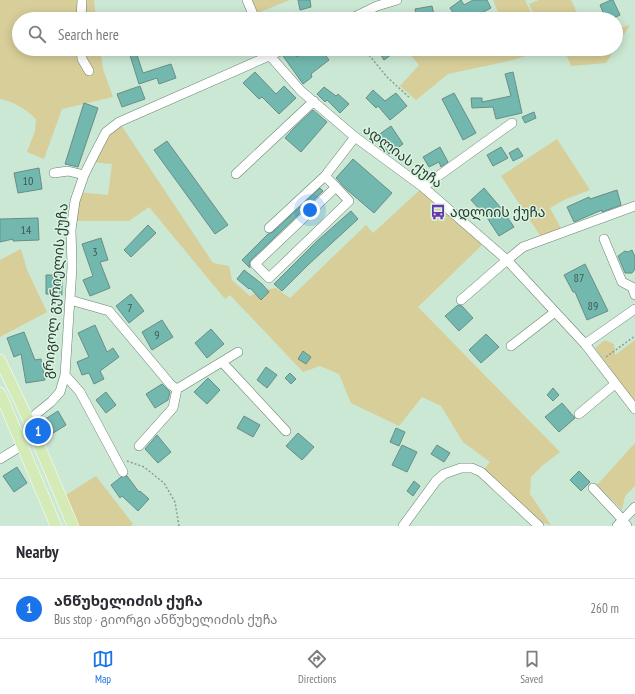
<!DOCTYPE html>
<meta charset="utf-8">
<style>
:root{--surface:#fff;--page:#f7f7f7;--text:#2b2b33;--muted:#7c7c81;--line:#e1e1e2;--accent:#1a73e8}
body{margin:0;font-family:"PT Sans Narrow","Noto Sans Georgian",sans-serif;background:var(--page);color:var(--text)}
.you{position:absolute;left:310px;top:210px;width:14px;height:14px;margin:-10px;border:3px solid #fff;border-radius:50%;background:#1a73e8;box-shadow:0 0 0 6px #1a73e833}
.badge{display:grid;place-items:center;width:26px;height:26px;border-radius:50%;background:var(--accent);color:#fff;font-size:13px;font-weight:700}
.pin{position:absolute;translate:-50% -50%;border:2px solid #fff;box-shadow:0 1px 4px #0006}
.list{margin:0;padding:0;list-style:none}
h2{display:flex;justify-content:space-between;align-items:center;height:52px;margin:0;padding:0 16px;font-size:17px}
h2 small{font-size:13px;font-weight:400;color:var(--muted)}
.list li{display:grid;grid-template-columns:26px 1fr auto;gap:12px;align-items:center;box-sizing:border-box;height:60px;padding:0 16px;border-top:1px solid var(--line)}
.list b{display:block;font-size:15px;white-space:nowrap}
.list p{margin:0;font-size:13px;white-space:nowrap;color:var(--muted)}
.list em{font-size:13px;font-style:normal;color:var(--muted)}
.icon{flex:none;width:22px;height:22px;fill:none;stroke:currentColor;stroke-width:2;stroke-linecap:round;stroke-linejoin:round}
.map{position:relative;flex:none;width:635px;height:526px;overflow:hidden}
.search{position:absolute;background:var(--surface);box-shadow:0 2px 10px #0003;left:12px;right:12px;top:12px;height:44px;display:flex;align-items:center;gap:10px;box-sizing:border-box;padding:0 14px;border-radius:22px;color:var(--muted);font-size:15px}
.sheet{height:112px;background:var(--surface)}
nav{display:flex;justify-content:space-around;align-items:center;box-sizing:border-box;height:56px;border-top:1px solid var(--line);background:var(--surface);font-size:11px;color:var(--muted)}
nav a{display:grid;justify-items:center;gap:2px}
nav .on{color:var(--accent)}
.map>svg:first-child{display:block}
.green{fill:#d7ce99}
.building{fill:#72b8ae;stroke:#698d88}
.lines{fill:none;stroke-linecap:round;stroke-linejoin:round}
.minor-casing{stroke:#678271;stroke-width:10}
.major-casing{stroke:#fff;stroke-width:12}
.path{stroke:#899f90;stroke-width:1.5;stroke-dasharray:2 2;stroke-linecap:butt}
.minor{stroke:#fff;stroke-width:9}
.major{stroke:#d5ebb7;stroke-width:11}
.labels{text-anchor:middle;stroke-width:3;stroke-linejoin:round;paint-order:stroke}
.number-label{font-size:12px;fill:#3f5950}
.street-label{font-size:14px;fill:#2e3931;stroke:#d8f5e1}
.poi-label{font-size:14px;fill:#2e3931;stroke:#d8f5e1;text-anchor:start}
</style>
<div class="map">
<svg width="635" height="526" viewBox="0 0 635 526">
<rect width="100%" height="100%" fill="#cbe8d4"/>
<path class="green" d="M0 0H94L96 19H19V49H100L103 69 113 97 62 109 44 159 27 152 35 131 36 119C27 110 13 101 0 99Z
M249 0H290L253 15Z
M493 0H525L534 19H501Z
M539 0H571L580 19H536L529 4Z
M630 25 616 47V29Z
M414 49H548L513 60 448 74 416 100 400 86 419 65 409 53Z
M564 49H615L606 63 571 66Z
M119 122 213 263 229 266 232 280 250 296 260 291 276 288 290 298 366 225 373 233 423 187 482 245 418 307 560 452 542 466 531 477 530 494 551 525 540 522 483 470 490 462 463 442 441 406 422 397 399 426 351 403 339 374 320 366 303 372 230 295 225 299 149 207 129 221H73L78 192 108 195 112 164 90 162 95 153Z
M557 139 590 190 566 199 550 208 563 232 543 240 501 176Z
M21 249 27 270 47 312 0 337V260Z
M605 340 614 344 615 355 635 340V404L595 348Z
M635 443V486L625 496 622 510 597 485Z
M96 476 133 524 131 526H73L61 498Z"/>
<path class="building" d="M298 0H310L311 7 300 10Z
M461 0 464 5 473 0H487L491 8 474 17 471 12 461 19H447L454 14 450 8Z
M611 0H613L620 15 612 19H606L600 5Z
M432 6 435 19H417L415 9Z
M128 49H135L143 73 171 64 176 78 159 84 157 78 139 84Z
M291 49H292L297 57 307 49H321L329 60 311 74 312 77 303 84 283 56 290 53Z
M377 49H399L384 60Z
M255 72 276 94 284 86 296 98 279 114 262 97 259 99 243 83Z
M513 72 522 113 496 119 493 107 472 108 471 98H482V102L511 96 505 74Z
M140 86 145 99 122 107 117 94Z
M324 87 336 96 338 94 349 104 340 113 327 100 325 102 317 94Z
M373 90 385 101 396 93 407 106 390 120 378 106 376 108 366 98Z
M454 93 476 133 463 140 442 99Z
M84 103 98 108 78 167 65 164Z
M313 110 327 122 301 152 285 138 294 128Z
M534 112 536 118 525 123 522 117Z
M391 126 403 144 389 154 377 136Z
M167 141 228 225 215 234 154 150Z
M440 147 448 162 441 167 439 162 429 167 423 157Z
M501 147 508 158 493 166 487 155Z
M518 148 523 156 513 161 509 153Z
M353 159 392 193 374 213 346 189 336 178Z
M39 168 42 189 18 193 14 173Z
M320 188 323 191 251 260 249 263 250 268 242 260 268 234 273 232Z
M484 188 501 208 514 227 499 236 482 210 481 211 471 200Z
M617 190 621 205 602 212V210L574 222 567 207 589 197 590 199Z
M351 211 358 219 308 265 282 291 274 284 317 241Z
M38 218 39 240 13 241V239L0 242V219Z
M148 225 156 233 131 257 124 250Z
M101 238 108 260 100 262 110 288 90 296 83 280 93 276 82 244Z
M632 250 635 257V269L632 273H625L618 256 625 251 628 252Z
M585 264 608 311 587 320 575 292H573L564 275Z
M244 270 262 284 269 292 261 300 250 288 249 289 237 279Z
M46 275H62V295L46 294Z
M131 294 144 311 129 323 116 306Z
M458 305 462 306 473 318 459 331 445 316Z
M162 320 173 337 152 350 142 332Z
M95 325 107 352 113 348 119 357 100 371 104 379 94 384 89 373 82 375 77 362 89 357 78 333Z
M211 329 224 344 207 358 195 343Z
M24 332 35 360 41 359 45 380 26 383 21 354 14 357 7 338Z
M486 334 499 347 481 363 469 350Z
M303 351 311 357 306 364 298 359Z
M266 367 277 375 267 388 257 380Z
M290 373 296 379 291 384 285 378Z
M208 378 220 390 207 404 194 392Z
M162 384 170 392 168 400 155 408 146 394Z
M553 388 559 395 553 401 547 395Z
M106 392 116 405 106 413 96 400Z
M562 403 575 418 559 432 545 417Z
M58 411 66 425 50 435 42 421Z
M244 416 260 425 253 437 237 428Z
M396 428 405 432 399 446 390 442Z
M298 433 314 447 302 460 286 446Z
M157 435 171 452 158 463 145 449Z
M402 445 417 452 407 472 392 465Z
M437 445 450 453 444 462 431 454Z
M17 467 27 483 14 492 3 476Z
M579 471 590 482 581 491 570 480Z
M127 476 139 492 140 491 149 499 138 511 122 496 120 498 111 485 121 477Z
M414 481 420 486 413 496 407 491Z"/>
<g class="lines">
<g class="minor-casing">
<path id="minor" d="M247 0 255 19
M81 19 82 0
M350 19 377 6 397 0
M81 49 82 59 89 71
M267 49 270 56 301 91 355 137 423 187 507 260 585 344 635 409
M54 173 68 171 84 175
M236 174 314 101
M336 187 349 201 269 278 255 264Z
M336 187 325 176 355 137
M423 187 512 123
M269 228 325 176
M604 239 622 282 632 287 635 295
M70 300 109 311 171 385 177 389 238 352
M461 300 507 260 523 247 635 206
M585 344 635 309
M511 346 555 312
M222 362 286 431
M65 375 80 392 123 472
M36 414 51 402 60 392 65 375 72 267 71 230 75 201 84 175 95 153 106 132 119 122 285 49
M579 414 615 384
M139 446 173 408 177 389
M0 459 23 445
M593 488 623 520 627 526
M403 526 436 481 444 474 461 468H472L481 472 539 526
M617 526 635 507"/>
</g>
<g class="major-casing">
<path id="major" d="M0 360 28 419 73 526
M0 393 56 526"/>
</g>
<path class="path" d="M364 49 387 77 410 98
M606 357 635 336
M127 461 144 467 164 483 175 502 179 526"/>
<use href="#minor" class="minor"/>
<use href="#major" class="major"/>
</g>
<defs>
<g id="bus-bare" transform="scale(1.2)"><path d="M-5-6H5V4H4V6H2V4H-2V6H-4V4H-5ZM-3.5-4V0h7V-4ZM-3.5 1.2v1.5H-2V1.2ZM2 1.2v1.5H3.5V1.2Z" fill="#6936ad" stroke="#d8f5e1" stroke-width="2.5" paint-order="stroke"/></g>
</defs>
<g fill-rule="evenodd">
<use href="#bus-bare" x="438" y="212"/>
</g>
<g class="labels">
<g class="number-label">
<text x="28" y="185">10</text>
<text x="26" y="234">14</text>
<text x="95" y="256">3</text>
<text x="579" y="282">87</text>
<text x="593" y="310">89</text>
<text x="130" y="312">7</text>
<text x="157" y="339">9</text>
</g>
<g class="street-label">
<text transform="translate(403 156) rotate(37)" y="5">ადლიას ქუჩა</text>
<text transform="translate(55 291) rotate(-85)" y="5">გრიგოლ გურიელის ქუჩა</text>
</g>
<g class="poi-label">
<text x="450" y="217">ადლიის ქუჩა</text>
</g>
</g>
</svg>
<div class="you"></div>
<div class="pin badge" style="left:38px;top:431px">1</div>
<div class="search"><svg class="icon" aria-label="search" viewBox="0 0 24 24"><circle cx="10" cy="10" r="6"/><path d="M15 15l6 6"/></svg>Search here</div>
</div>
<section class="sheet">
<h2>Nearby<small></small></h2>
<ul class="list">
<li><span class="badge">1</span><div><b>ანწუხელიძის ქუჩა</b><p>Bus stop · გიორგი ანწუხელიძის ქუჩა</p></div><em>260 m</em></li>
</ul>
</section>
<nav>
<a class="on"><svg class="icon" aria-label="map" viewBox="0 0 24 24"><path d="M3 6l6-2 6 2 6-2v14l-6 2-6-2-6 2zM9 4v14M15 6v14"/></svg>Map</a>
<a><svg class="icon" aria-label="directions" viewBox="0 0 24 24"><path d="M12 3l9 9-9 9-9-9zM9 14v-3h6M13 9l2 2-2 2"/></svg>Directions</a>
<a><svg class="icon" aria-label="saved" viewBox="0 0 24 24"><path d="M7 4h10v16l-5-4-5 4z"/></svg>Saved</a>
</nav>
